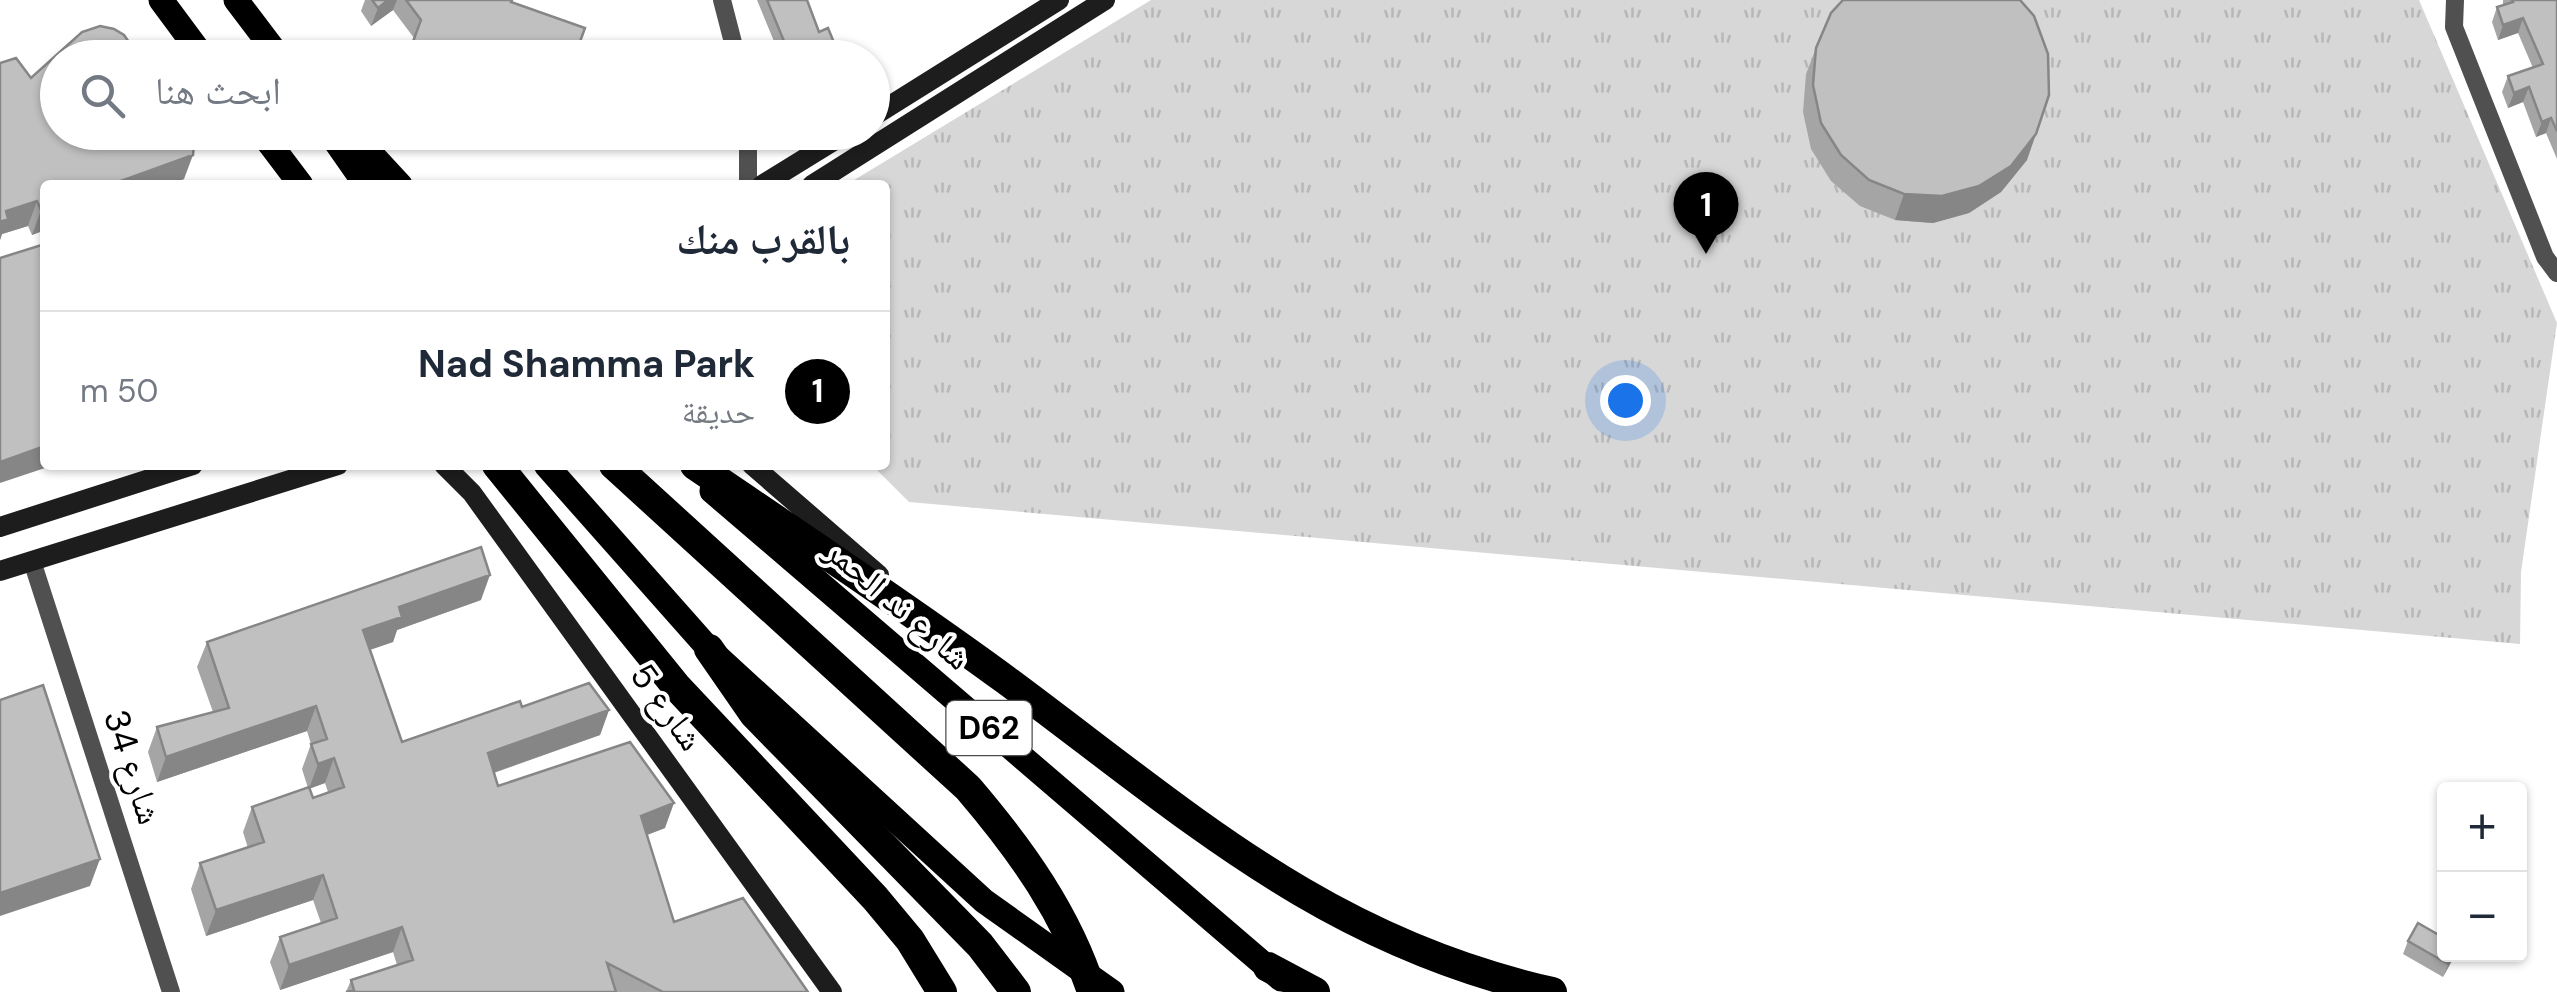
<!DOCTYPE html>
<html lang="ar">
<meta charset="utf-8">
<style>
:root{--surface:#fff;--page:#f2f2f3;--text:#1f2937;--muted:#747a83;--line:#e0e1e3;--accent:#000}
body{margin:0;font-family:"DM Sans","Noto Naskh Arabic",sans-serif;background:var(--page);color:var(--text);direction:rtl}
.controls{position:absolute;right:30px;bottom:30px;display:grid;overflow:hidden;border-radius:10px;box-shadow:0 2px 8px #0004}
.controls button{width:90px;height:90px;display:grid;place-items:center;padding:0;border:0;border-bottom:2px solid var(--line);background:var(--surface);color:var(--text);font:50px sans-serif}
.you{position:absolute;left:1625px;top:400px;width:35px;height:35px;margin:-25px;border:8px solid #fff;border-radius:50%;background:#1a73e8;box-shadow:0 0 0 15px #1a73e833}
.badge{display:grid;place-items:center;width:65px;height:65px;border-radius:50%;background:var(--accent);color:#fff;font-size:32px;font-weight:700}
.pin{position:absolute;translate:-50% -82px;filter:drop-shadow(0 2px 5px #0008)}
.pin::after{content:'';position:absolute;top:52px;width:35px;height:30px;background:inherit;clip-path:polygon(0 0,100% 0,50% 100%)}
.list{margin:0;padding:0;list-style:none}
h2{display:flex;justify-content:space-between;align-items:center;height:130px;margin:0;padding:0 40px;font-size:42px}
h2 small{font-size:32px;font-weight:400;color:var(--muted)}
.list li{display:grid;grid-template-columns:65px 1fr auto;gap:30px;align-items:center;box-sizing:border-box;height:160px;padding:0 40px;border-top:2px solid var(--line)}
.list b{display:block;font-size:38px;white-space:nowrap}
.list p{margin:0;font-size:32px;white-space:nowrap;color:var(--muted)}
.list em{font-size:32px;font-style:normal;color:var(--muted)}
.icon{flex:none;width:55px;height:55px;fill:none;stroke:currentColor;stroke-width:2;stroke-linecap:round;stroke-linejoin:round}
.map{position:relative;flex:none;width:2557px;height:992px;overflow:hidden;direction:ltr}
.search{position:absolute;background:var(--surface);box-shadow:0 2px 8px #0004;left:40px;top:40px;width:850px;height:110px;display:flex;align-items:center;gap:25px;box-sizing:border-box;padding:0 35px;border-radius:55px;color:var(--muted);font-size:38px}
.panel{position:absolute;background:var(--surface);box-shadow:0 2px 8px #0004;left:40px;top:180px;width:850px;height:290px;border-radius:10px;direction:rtl}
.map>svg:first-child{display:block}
.park{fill:url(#park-tufts)}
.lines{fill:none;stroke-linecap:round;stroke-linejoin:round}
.street{stroke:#505050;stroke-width:18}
.secondary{stroke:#1d1d1d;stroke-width:20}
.primary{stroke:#000;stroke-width:25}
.highway{stroke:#000;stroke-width:30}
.wall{fill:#a5a5a5;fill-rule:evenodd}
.shaded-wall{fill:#868686}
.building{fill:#c0c0c0;stroke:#868686;stroke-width:2.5}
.labels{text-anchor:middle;stroke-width:8;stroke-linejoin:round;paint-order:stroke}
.shield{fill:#fff;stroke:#4c4c4c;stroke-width:2.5}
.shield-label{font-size:32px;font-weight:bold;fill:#000}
.street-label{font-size:35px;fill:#000;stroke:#fff}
</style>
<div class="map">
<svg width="2557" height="992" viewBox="0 0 2557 992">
<defs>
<pattern id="park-tufts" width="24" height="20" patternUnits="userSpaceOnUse" patternTransform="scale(2.5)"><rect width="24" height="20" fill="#d7d7d7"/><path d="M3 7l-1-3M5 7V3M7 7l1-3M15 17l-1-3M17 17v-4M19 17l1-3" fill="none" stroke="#b7b7b7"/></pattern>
</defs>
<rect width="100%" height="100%" fill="#fff"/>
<path class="park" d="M1151 0H2419L2557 323 2521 572 2520 644 909 502 872 465H885V185H846Z"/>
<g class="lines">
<path class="street" d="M722 0 737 58
M2455 0 2454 27 2545 257 2557 273
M794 132 815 138 843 136
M748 185V132
M32 561 171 992"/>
<path class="secondary" d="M872 117 1059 0
M762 185 848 132
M812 185 1105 0
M444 465 472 493 832 992
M752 465 879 575
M0 527 193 465
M0 571 338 465"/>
<path class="primary" d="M161 0 204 58
M236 0 280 58
M261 132 301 185
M351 132 400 185
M546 465 709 649 984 901 1112 992
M712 491 1281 979"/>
<path class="highway" d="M278 55 280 58
M332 132 369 185
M497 465 676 686 875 898 910 940 942 992
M614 465 968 788C1021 850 1067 914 1092 992
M695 465C799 536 904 605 1006 680 1187 814 1324 941 1552 992
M709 649 754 714 980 945 1016 992
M1268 967 1315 992"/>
</g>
<path class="wall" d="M365 0H512L414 38 393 10 371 26 361 11Z
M757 0H807L819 32 837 50 834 58H775L778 51Z
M2503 0H2557V159L2546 133 2536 137 2523 102 2508 108 2502 92 2508 76 2533 68 2518 33 2498 40 2492 22 2497 7 2503 5Z
M1816 48 2027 160 2001 192 1969 213 1933 223 1895 220 1860 206 1831 181 1811 149 1803 112 1806 74Z
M0 63 31 78 184 179 168 185H45V230L32 235 28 226 2 234 0 240Z
M481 600 397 630 393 642 370 650 402 742 522 707 609 710 600 735 494 773 498 786 665 828 647 835 674 922 808 992H346L351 980 397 965 393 952 280 990 270 962 280 937 321 923 313 900 206 936 191 889 200 863 248 848 243 832 252 807 308 788 302 769 311 744 307 731 157 782 148 752 157 727 213 712 197 667 207 642ZM325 783 328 792 313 798 310 788Z
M2408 941 2444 954H2455L2443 977 2403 954Z"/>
<path class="shaded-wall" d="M388 0H397L393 10 371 26 378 8Z
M2523 18 2518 33 2498 40 2503 25Z
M837 50 834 58H820Z
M2529 87 2523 102 2508 108 2514 93Z
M2551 118 2546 133 2536 137 2542 122Z
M2036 134 2027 160 2001 192 1969 213 1933 223 1895 220 1904 194Z
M193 155 184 179 168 185H110Z
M37 201 28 226 2 234 0 240V222L6 211Z
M45 209V230L32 235 41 210Z
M45 446V465H54L0 483V462Z
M490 575 481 600 397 630 393 642 354 655 363 630 399 607Z
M316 706 307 731 157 782 166 757Z
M609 710 600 735 478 778 488 753Z
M334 758 325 783 309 789 318 764Z
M674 803 665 828 631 841 641 816Z
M100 859 90 886 0 916V893Z
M323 875 313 900 206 936 216 910Z
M402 927 393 952 280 990 289 965Z
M2453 954H2455L2453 959 2443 977Z"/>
<path class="building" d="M372 0H388L378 8Z
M406 0H512L511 2 585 28 574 58H407L421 20Z
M767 0H807L819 32 828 28 837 50 820 58H782L778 49 786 46Z
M1843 0H2020L2034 16 2048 54 2049 95 2036 134 2011 166 1979 186 1942 196 1904 194 1869 180 1841 155 1821 123 1813 85 1816 48 1831 13Z
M2512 0H2557V131L2551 118 2542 122 2529 87 2514 93 2508 76 2543 64 2523 18 2503 25 2497 7 2513 2Z
M100 26 114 29 124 35 140 58H58V132H194L195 134 193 155 110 185H45V209L41 210 37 201 6 211 8 219 0 222V63L16 58 31 78 82 32Z
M45 244V446L0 462V258Z
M481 547 490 575 399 607 402 617 363 630 402 742 520 701 522 707 589 683 609 710 488 753 498 786 630 742 674 803 641 816 674 922 743 898 808 992H663L607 963 616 992H346L354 990 351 980 413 960 402 927 289 965 280 937 337 918 323 875 216 910 200 863 264 842 252 807 309 787 313 798 344 787 334 758 318 764 311 744 327 739 316 706 166 757 157 727 229 708 207 642Z
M43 685 100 859 0 893V700Z
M2418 923 2444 938V954H2453L2448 964 2408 941Z"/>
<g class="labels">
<rect class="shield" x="946.5" y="701" width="85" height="54" rx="8"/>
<g class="shield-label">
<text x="989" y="739">D62</text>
</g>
<g class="street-label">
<text transform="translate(898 604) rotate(41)" y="12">شارع ند الحمر</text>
<text transform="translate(667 707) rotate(54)" y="12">شارع 5</text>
<text transform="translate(133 767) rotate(72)" y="12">شارع 34</text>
</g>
</g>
</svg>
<div class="controls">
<button>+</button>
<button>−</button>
</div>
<div class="you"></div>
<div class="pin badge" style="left:1706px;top:254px">1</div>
<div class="search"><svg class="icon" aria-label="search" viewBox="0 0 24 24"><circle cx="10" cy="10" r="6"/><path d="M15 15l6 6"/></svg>ابحث هنا</div>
<section class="panel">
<h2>بالقرب منك<small></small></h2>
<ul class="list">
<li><span class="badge">1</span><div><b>Nad Shamma Park</b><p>حديقة</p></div><em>50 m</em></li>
</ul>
</section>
</div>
